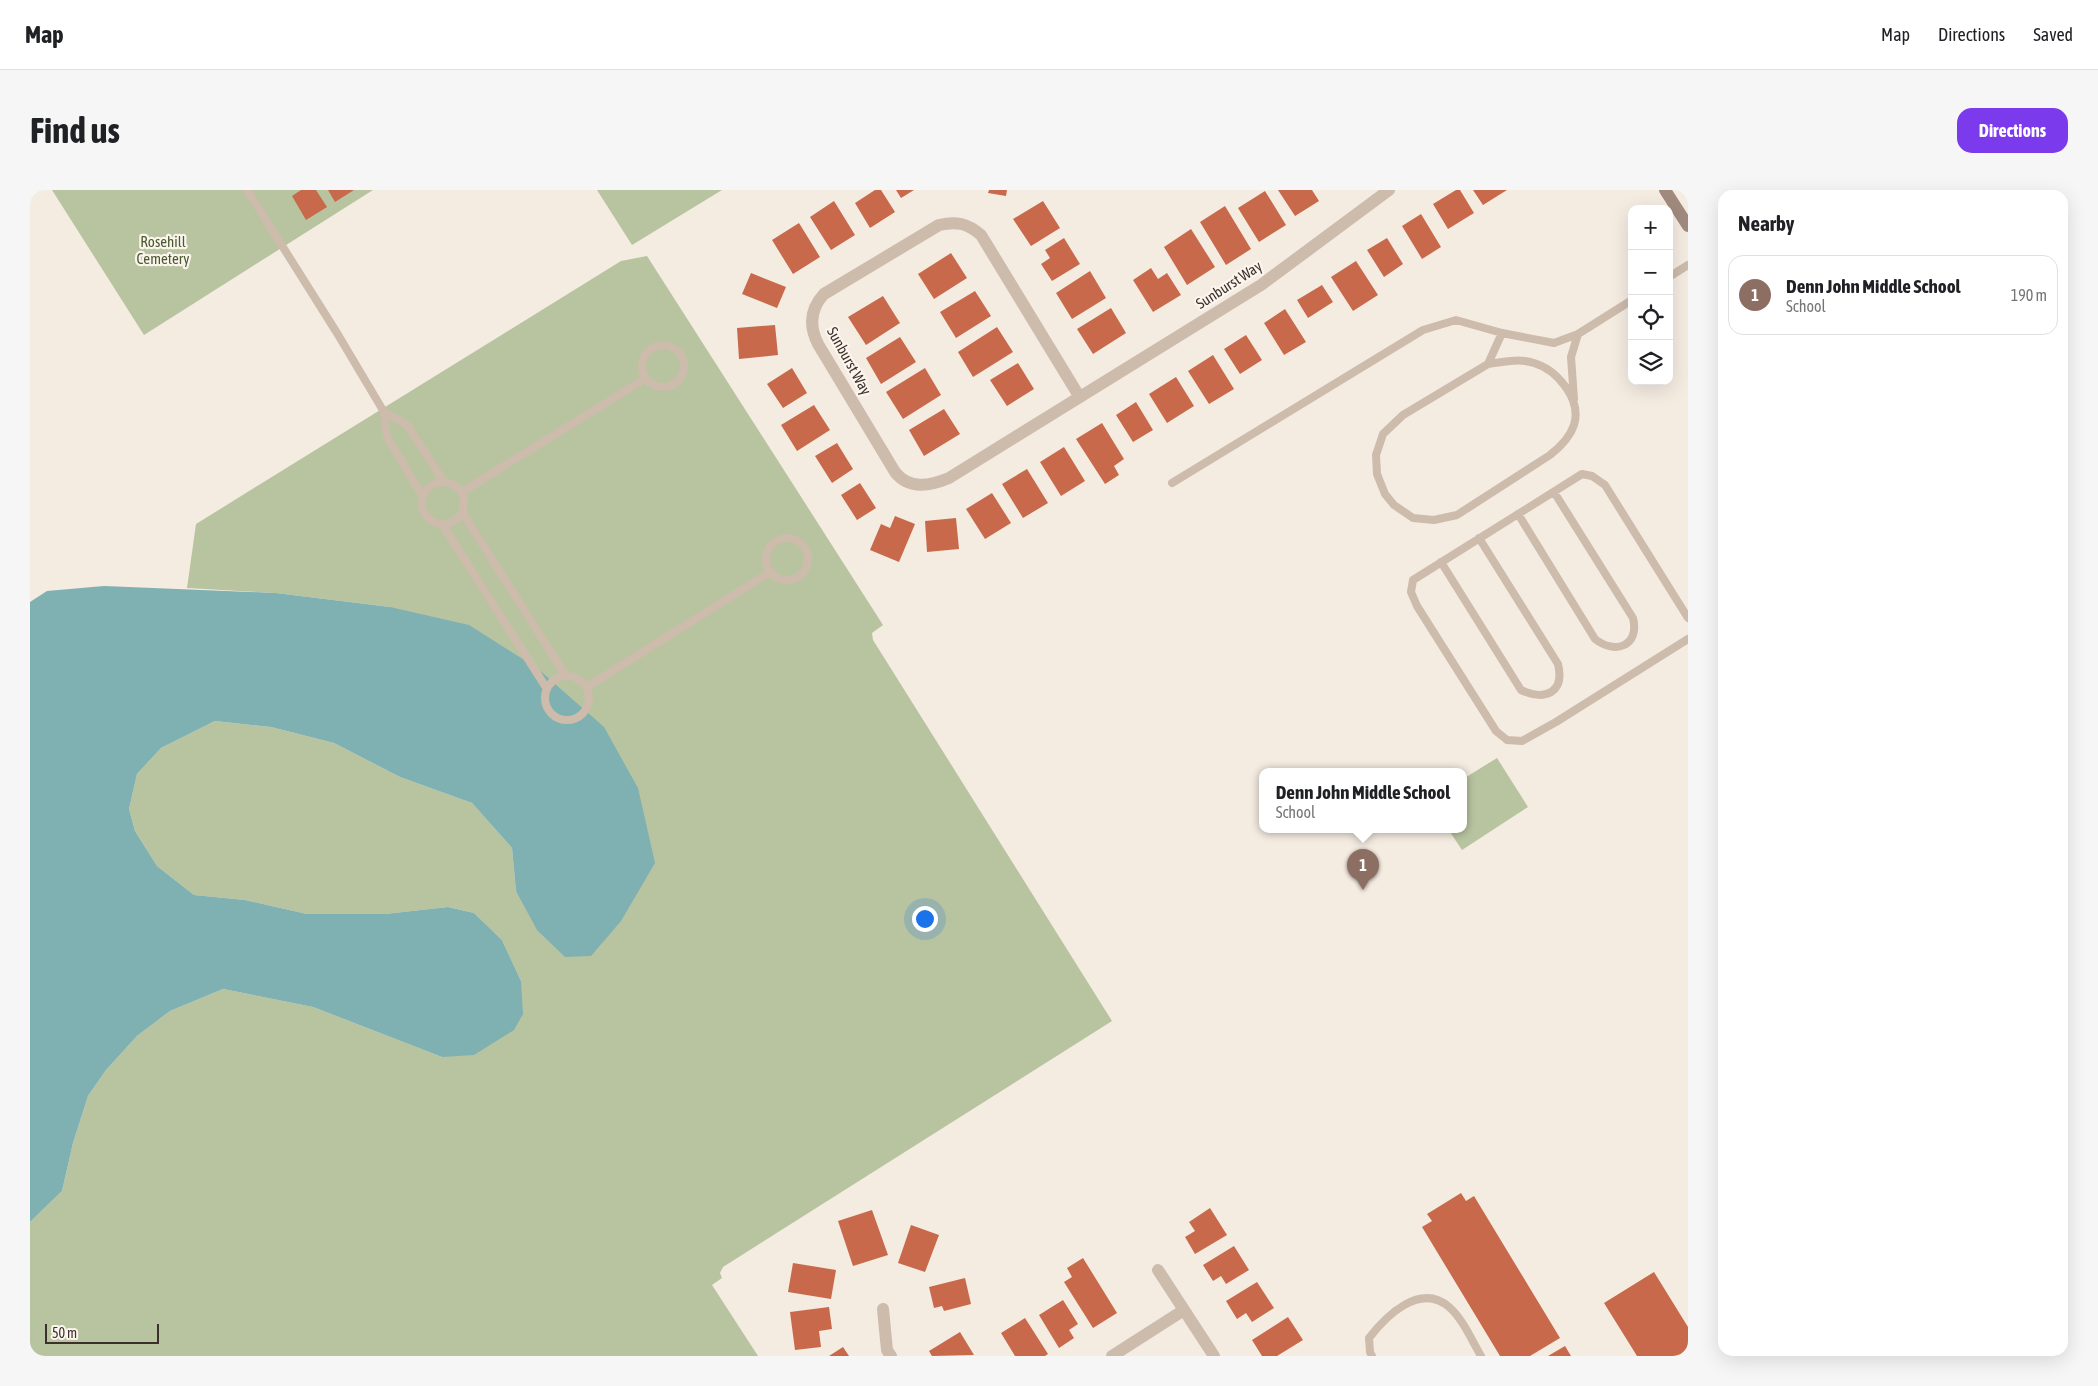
<!DOCTYPE html>
<meta charset="utf-8">
<style>
:root{--surface:#fff;--page:#f6f6f6;--text:#202124;--muted:#757577;--line:#e0e0e0;--accent:#7c3aed}
body{margin:0;font-family:"Asap Condensed",sans-serif;background:var(--page);color:var(--text)}
.controls{position:absolute;right:15px;top:15px;display:grid;overflow:hidden;border-radius:10px;box-shadow:0 5px 20px #0002}
.controls button{width:45px;height:45px;display:grid;place-items:center;padding:0;border:0;border-bottom:1px solid var(--line);background:var(--surface);color:var(--text);font:25px sans-serif}
.scale{position:absolute;left:15px;bottom:12px;width:114px;box-sizing:border-box;padding-left:5px;border:2px solid #3b302b;border-top:0;font-size:14px;line-height:18px;white-space:nowrap;color:#3b302b;-webkit-text-stroke:4px #fbf5ee;paint-order:stroke}
.you{position:absolute;left:894px;top:728px;width:18px;height:18px;margin:-12px;border:4px solid #fff;border-radius:50%;background:#1a73e8;box-shadow:0 0 0 8px #1a73e833}
.badge{display:grid;place-items:center;width:32px;height:32px;border-radius:50%;background:var(--accent);color:#fff;font-size:16px;font-weight:700}
.pin{position:absolute;translate:-50% -41px;filter:drop-shadow(0 1px 2px #0008)}
.pin::after{content:'';position:absolute;top:26px;width:18px;height:15px;background:inherit;clip-path:polygon(0 0,100% 0,50% 100%)}
.popup{position:absolute;left:1229px;top:578px;width:208px;height:65px;box-sizing:border-box;display:grid;place-content:center;border-radius:10px;background:var(--surface);filter:drop-shadow(0 1px 4px #0005);font-size:16px;white-space:nowrap;color:var(--muted)}
.popup b{font-size:19px;color:var(--text)}
.popup::after{content:'';position:absolute;left:50%;top:100%;margin-left:-10px;border:10px solid transparent;border-top-color:var(--surface)}
.list{margin:0;padding:0;list-style:none}
h2{display:flex;justify-content:space-between;align-items:center;height:65px;margin:0;padding:0 20px;font-size:21px}
h2 small{font-size:16px;font-weight:400;color:var(--muted)}
.list li{display:grid;grid-template-columns:32px 1fr auto;gap:15px;align-items:center;box-sizing:border-box;height:80px;margin:0 10px 10px;padding:0 10px;border:1px solid var(--line);border-radius:15px}
.list b{display:block;font-size:19px;white-space:nowrap}
.list p{margin:0;font-size:16px;white-space:nowrap;color:var(--muted)}
.list em{font-size:16px;font-style:normal;color:var(--muted)}
.icon{flex:none;width:28px;height:28px;fill:none;stroke:currentColor;stroke-width:2;stroke-linecap:round;stroke-linejoin:round}
.map{position:relative;flex:none;width:1658px;height:1166px;overflow:hidden;border-radius:15px}
header{display:flex;align-items:center;gap:30px;box-sizing:border-box;height:70px;padding:0 25px;background:var(--surface);border-bottom:1px solid var(--line)}
header strong{font-size:24px}
nav{display:flex;gap:28px;margin-inline-start:auto;font-size:18px}
.intro{display:flex;align-items:center;justify-content:space-between;box-sizing:border-box;height:120px;padding:0 30px}
h1{margin:0;font-size:35px}
.button{padding:12px 22px;border-radius:15px;background:var(--accent);color:#fff;font-size:18px;font-weight:700}
main{display:flex;gap:30px;padding:0 30px}
aside{flex:1;background:var(--surface);border-radius:15px;box-shadow:0 5px 20px #0002}
.map>svg:first-child{display:block}
.green{fill:#b8c4a0}
.water{fill:#7fb0b2}
.building{fill:#c8694b}
.lines{fill:none;stroke-linecap:round;stroke-linejoin:round}
.lane{stroke:#cdbbac;stroke-width:8}
.street{stroke:#cdbbac;stroke-width:12}
.secondary{stroke:#a18a7d;stroke-width:12}
.labels{text-anchor:middle;stroke-width:4.5;stroke-linejoin:round;paint-order:stroke}
.park-label{font-size:15px;fill:#4a5a2e;stroke:#fbf5ee}
.street-label{font-size:15px;fill:#3b302b;stroke:#fbf5ee}
</style>
<header>
<strong>Map</strong>
<nav><a>Map</a><a>Directions</a><a>Saved</a></nav>
</header>
<div class="intro"><h1>Find us</h1><a class="button">Directions</a></div>
<main>
<div class="map">
<svg width="1658" height="1166" viewBox="0 0 1658 1166">
<rect width="100%" height="100%" fill="#f4ebe1"/>
<path class="green" d="M22 0H343L114 145Z
M567 0H692L602 55Z
M617 66 853 435 842 443 843 450 1082 831 693 1077 690 1083 692 1088 682 1095 728 1166H0V1032L32 1001 43 953 58 906 76 880 107 846 140 821 193 799 283 817 412 867 491 791 472 750 444 723 418 717 355 724H277L215 710 164 705 127 676 105 641 99 619 107 584 131 558 185 531 241 537 304 553 370 587 442 613 482 658 486 701 561 766 360 417 246 403 157 398 166 334 591 71Z
M1467 568 1498 617 1432 660 1418 639H1433V589Z"/>
<path class="water" d="M74 396 246 403 360 417 439 435 507 478 574 537 608 598 625 673 591 731 561 766 535 767 507 740 486 701 482 658 442 613 370 587 304 553 241 537 185 531 131 558 107 584 99 619 105 641 127 676 164 705 215 710 277 724H355L418 717 444 723 472 750 491 791 493 824 484 840 444 865 412 867 283 817 193 799 140 821 107 846 76 880 58 906 43 953 32 1001 0 1032V412L17 401Z"/>
<path class="building" d="M271 0H286L297 17 276 30 262 6Z
M298 0H324L305 12Z
M845 0H851L865 22 840 38 825 13Z
M866 0H884L871 8Z
M959 0H977L976 6 958 3Z
M1248 0H1282L1289 11 1265 26Z
M1426 0H1430L1444 23 1418 39 1403 14Z
M1443 0H1477L1453 15Z
M1235 1 1256 35 1229 52 1208 18Z
M804 11 825 45 801 60 780 27Z
M1013 11 1030 38 1001 56 983 29Z
M1195 16 1221 59 1196 75 1170 32Z
M1391 24 1411 57 1392 69 1372 36Z
M769 33 790 67 763 84 742 50Z
M1161 39 1185 77 1157 95 1134 57Z
M1034 48 1050 74 1022 91 1011 74 1020 68 1015 60Z
M1357 48 1373 74 1354 87 1337 60Z
M921 63 937 88 904 109 888 84Z
M1326 71 1348 105 1323 121 1301 87Z
M1121 78 1128 89 1137 83 1151 105 1123 122 1103 90Z
M1060 81 1076 108 1042 129 1026 103Z
M721 83 756 97 747 118 712 104Z
M1292 95 1303 112 1278 128 1267 110Z
M945 101 961 126 926 148 910 122Z
M853 106 870 133 836 155 818 127Z
M1081 118 1096 143 1063 164 1047 139Z
M1255 119 1276 152 1254 165 1234 133Z
M745 135 748 165 709 169 707 138Z
M967 137 983 162 943 187 928 162Z
M1216 145 1232 170 1210 184 1194 159Z
M870 147 886 172 851 194 836 168Z
M1183 165 1204 199 1179 214 1158 181Z
M988 173 1004 199 977 216 960 190Z
M762 178 777 203 753 218 737 194Z
M895 178 911 205 873 229 856 202Z
M1146 187 1164 216 1137 233 1119 204Z
M1106 212 1123 240 1103 252 1086 225Z
M784 215 800 240 767 261 751 235Z
M914 219 930 244 894 266 879 240Z
M1072 233 1094 269 1084 276 1089 285 1075 294 1046 249Z
M807 253 823 279 802 293 785 266Z
M1034 257 1055 291 1031 306 1010 272Z
M997 279 1018 313 993 328 972 294Z
M830 293 846 318 827 330 811 305Z
M962 303 981 333 955 349 936 319Z
M865 326 885 334 869 372 840 360 851 334 860 338Z
M926 328 929 359 897 362 895 331Z
M1431 1003 1436 1011 1444 1006 1530 1148 1500 1166H1470L1392 1037 1402 1031 1397 1024Z
M1180 1018 1197 1045 1165 1064 1155 1047 1165 1041 1159 1032Z
M842 1020 858 1065 823 1076 808 1031Z
M881 1035 909 1045 895 1082 868 1073Z
M1204 1056 1219 1080 1196 1094 1191 1086 1183 1091 1173 1075Z
M1053 1068 1087 1123 1063 1138 1034 1092 1042 1087 1037 1078Z
M763 1073 806 1080 801 1109 758 1102Z
M1624 1082 1658 1137V1166H1607L1574 1113Z
M935 1088 941 1114 914 1121 912 1116 904 1118 899 1097Z
M1227 1092 1244 1118 1222 1132 1216 1123 1207 1129 1196 1111Z
M1033 1110 1048 1134 1039 1140 1044 1148 1029 1158 1009 1125Z
M799 1117 802 1139 789 1141 791 1157 765 1160 760 1122Z
M1258 1127 1273 1150 1247 1166H1232L1222 1150Z
M995 1128 1018 1164 1015 1166H985L971 1143Z
M930 1142 944 1165 902 1166 899 1161Z
M1535 1156 1541 1166H1518Z
M813 1157 819 1166H799Z"/>
<g class="lines">
<path class="lane" d="M217 0 307 143 354 222 357 247 393 307
M1639 87 1658 75
M612 176a21 21 0 1 1 42 0a21 21 0 1 1-42 0Z
M1458 174C1472 172 1490 168 1504 173 1527 180 1552 209 1544 235 1540 247 1529 258 1520 265L1427 325 1404 330 1383 328 1364 315 1355 304 1347 284 1346 265 1353 244 1373 225 1458 174 1472 143
M1544 209 1541 167 1548 144
M354 222 377 235 414 292
M392 313a21 21 0 1 1 42 0a21 21 0 1 1-42 0Z
M1142 293 1393 140 1426 130 1472 143 1524 153 1548 144 1602 110
M432 302 616 188
M432 322 536 486
M1488 324 1565 449C1585 465 1610 456 1603 428L1524 302
M412 334 517 499
M736 369a21 21 0 1 1 42 0a21 21 0 1 1-42 0Z
M1411 372 1491 500C1515 511 1535 503 1528 474L1449 348
M1658 428 1575 295 1562 286 1552 284 1383 390 1381 402 1387 416 1466 541 1477 550 1492 551 1526 532 1658 449
M515 508a22 22 0 1 1 44 0a22 22 0 1 1-44 0Z
M557 497 740 382
M1342 1166 1340 1162 1339 1148C1356 1126 1390 1092 1419 1117 1433 1129 1442 1151 1451 1166"/>
<path class="street" d="M1049 206 951 45C937 33 926 31 909 35L794 104C780 119 779 136 788 154L865 282C879 300 900 296 919 288L1231 95 1359 0
M1128 1080 1184 1166
M853 1119 857 1160 861 1166
M1082 1166 1154 1120"/>
<path class="secondary" d="M1635 0 1658 36"/>
</g>
<g class="labels">
<g class="park-label">
<text x="133" y="57">Rosehill<tspan x="133" dy="17">Cemetery</tspan></text>
</g>
<g class="street-label">
<text transform="translate(1199 95) rotate(-33)" y="5">Sunburst Way</text>
<text transform="translate(819 171) rotate(61)" y="5">Sunburst Way</text>
</g>
</g>
</svg>
<div class="controls">
<button>+</button>
<button>−</button>
<button><svg class="icon" aria-label="locate" viewBox="0 0 24 24"><circle cx="12" cy="12" r="6"/><path d="M12 2v4M12 18v4M2 12h4M18 12h4"/></svg></button>
<button><svg class="icon" aria-label="layers" viewBox="0 0 24 24"><path d="M12 4l9 5-9 5-9-5zM3 14l9 5 9-5"/></svg></button>
</div>
<div class="scale">50 m</div>
<div class="you"></div>
<div class="pin badge" style="left:1333px;top:700px;background:#8d6e63">1</div>
<div class="popup"><b>Denn John Middle School</b>School</div>
</div>
<aside>
<h2>Nearby<small></small></h2>
<ul class="list">
<li><span class="badge" style="background:#8d6e63">1</span><div><b>Denn John Middle School</b><p>School</p></div><em>190 m</em></li>
</ul>
</aside>
</main>
